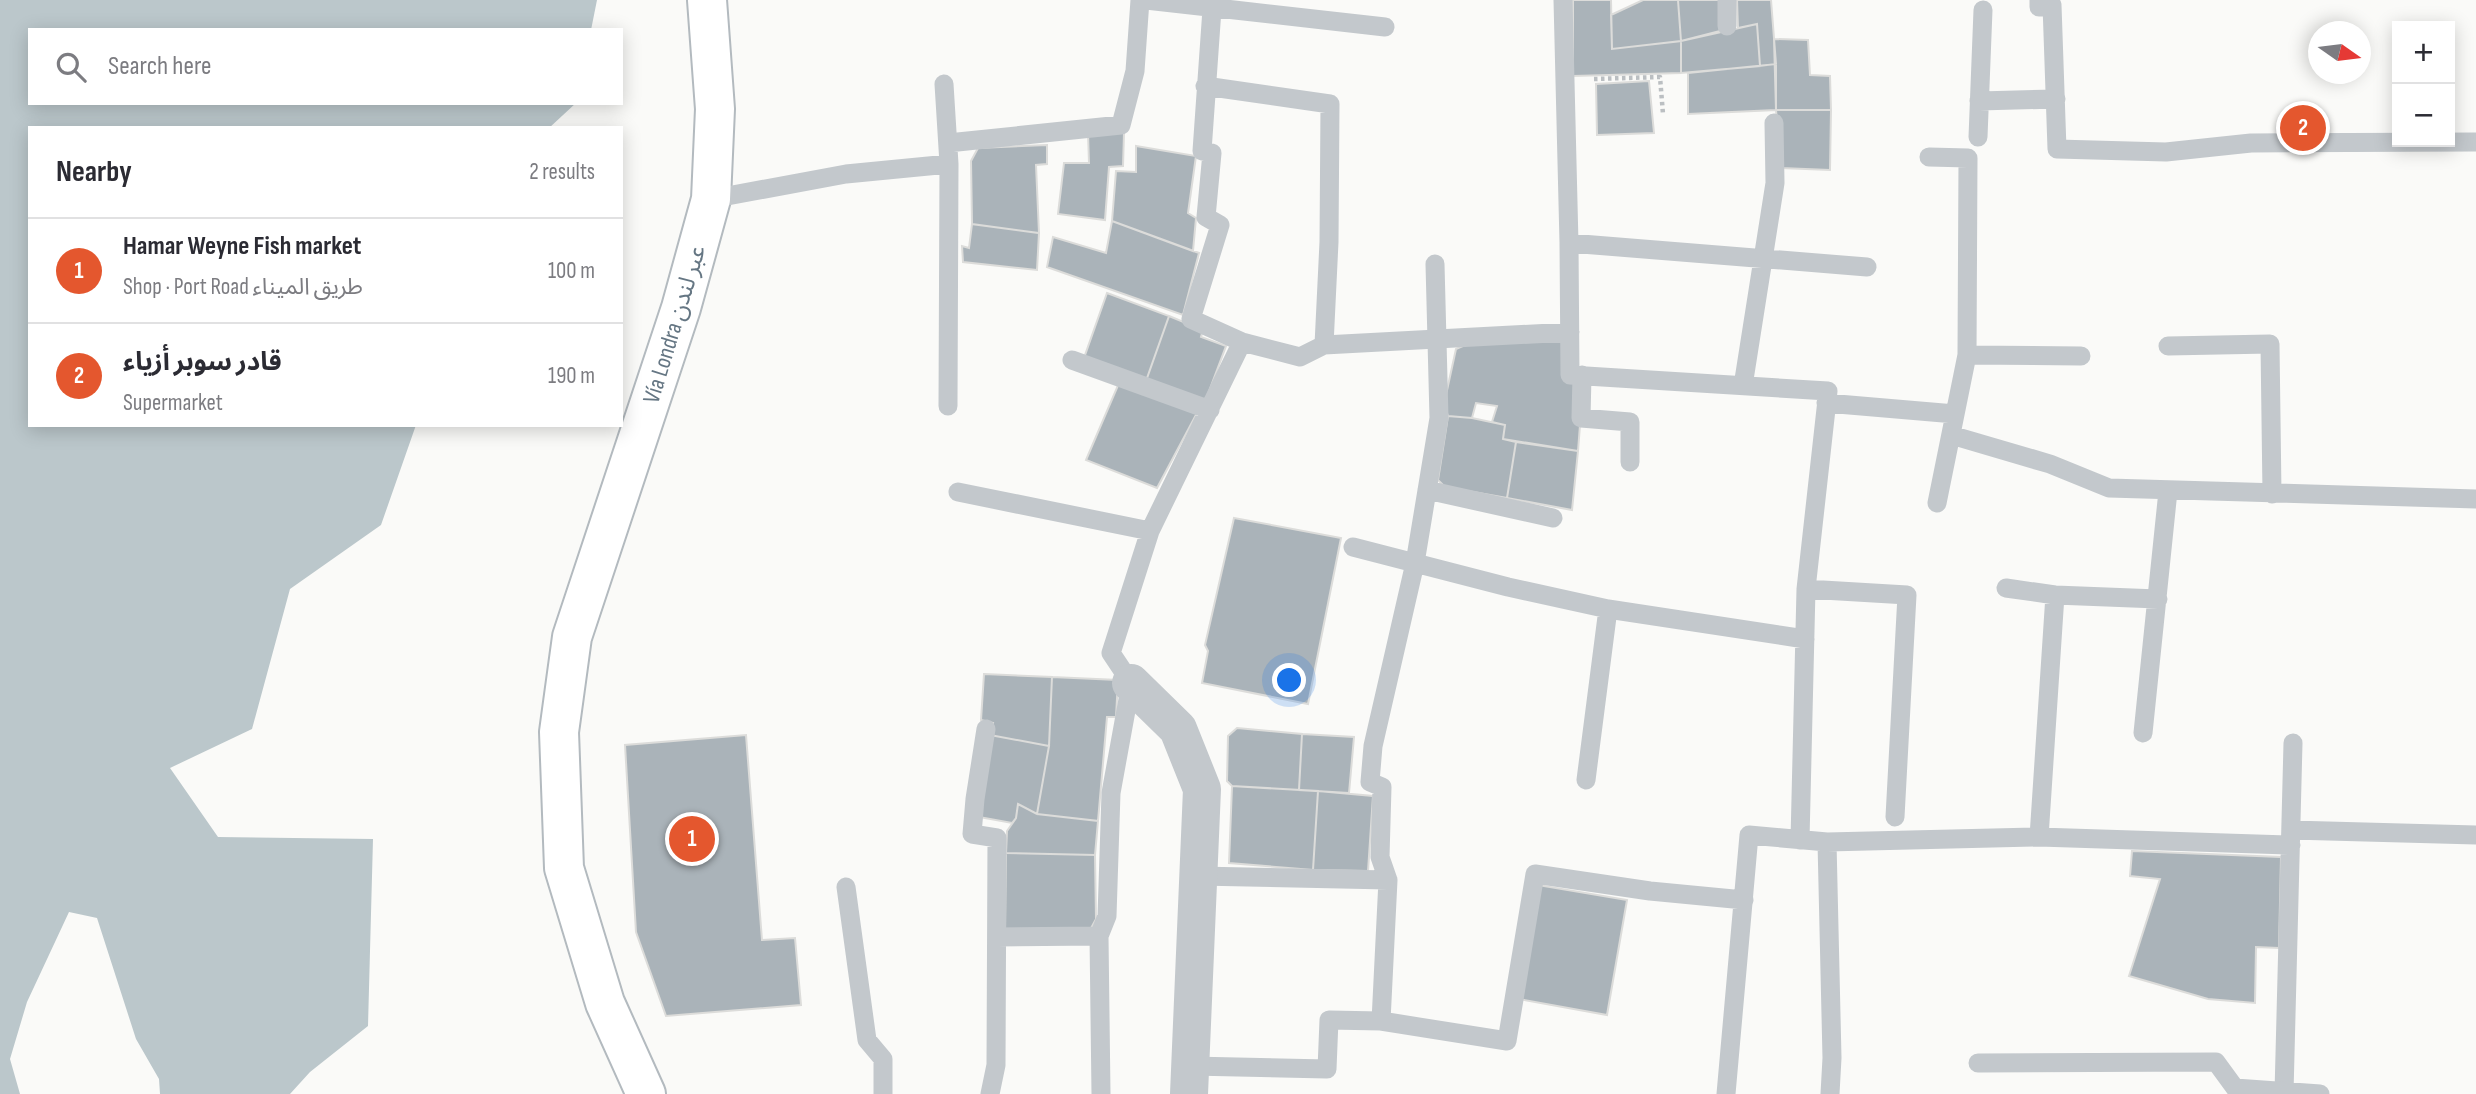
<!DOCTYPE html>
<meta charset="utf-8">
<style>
:root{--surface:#fff;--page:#f2f2f3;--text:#2b2b33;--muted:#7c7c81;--line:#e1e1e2;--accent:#e4572e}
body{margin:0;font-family:"Sofia Sans Condensed","Noto Sans Arabic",sans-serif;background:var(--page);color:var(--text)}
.controls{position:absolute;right:21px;top:21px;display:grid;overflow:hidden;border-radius:0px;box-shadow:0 4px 18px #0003}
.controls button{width:63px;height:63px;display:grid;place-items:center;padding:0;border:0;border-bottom:2px solid var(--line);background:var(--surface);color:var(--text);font:35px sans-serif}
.compass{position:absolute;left:2308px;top:21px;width:63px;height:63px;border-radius:50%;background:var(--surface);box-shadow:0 4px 18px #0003;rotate:104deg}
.you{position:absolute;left:1290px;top:681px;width:24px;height:24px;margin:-18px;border:5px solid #fff;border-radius:50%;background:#1a73e8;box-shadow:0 0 0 10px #1a73e833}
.badge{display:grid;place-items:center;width:46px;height:46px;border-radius:50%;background:var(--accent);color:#fff;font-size:23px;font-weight:700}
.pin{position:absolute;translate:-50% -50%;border:4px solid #fff;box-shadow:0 2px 7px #0006}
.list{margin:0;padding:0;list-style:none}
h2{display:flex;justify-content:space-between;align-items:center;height:91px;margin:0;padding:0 28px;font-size:30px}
h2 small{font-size:23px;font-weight:400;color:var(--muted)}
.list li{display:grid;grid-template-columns:46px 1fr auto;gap:21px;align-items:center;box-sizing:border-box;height:105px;padding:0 28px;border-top:2px solid var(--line)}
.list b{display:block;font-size:26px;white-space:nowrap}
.list p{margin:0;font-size:23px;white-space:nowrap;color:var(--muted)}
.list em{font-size:23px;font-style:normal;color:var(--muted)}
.icon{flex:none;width:38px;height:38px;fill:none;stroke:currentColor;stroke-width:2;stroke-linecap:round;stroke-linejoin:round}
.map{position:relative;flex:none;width:2476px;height:1094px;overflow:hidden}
.search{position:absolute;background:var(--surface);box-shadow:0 4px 18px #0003;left:28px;top:28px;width:595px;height:77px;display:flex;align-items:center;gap:18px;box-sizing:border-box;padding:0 24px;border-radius:0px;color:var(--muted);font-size:26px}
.panel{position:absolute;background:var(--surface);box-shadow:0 4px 18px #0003;left:28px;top:126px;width:595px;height:301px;border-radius:0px}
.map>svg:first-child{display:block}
.water{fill:#bbc7cb}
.building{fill:#aab3b9;stroke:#dcdcda;stroke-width:2}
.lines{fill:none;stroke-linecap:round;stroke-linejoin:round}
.secondary-casing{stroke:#b3babf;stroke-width:42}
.path{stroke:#bbbfc2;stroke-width:4.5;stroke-dasharray:3.5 3.5;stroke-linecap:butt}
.service{stroke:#c3c8cc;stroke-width:19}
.minor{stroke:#c3c8cc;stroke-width:38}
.secondary{stroke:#fff;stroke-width:38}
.labels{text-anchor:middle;stroke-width:7;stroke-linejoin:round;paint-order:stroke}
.street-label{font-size:24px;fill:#657683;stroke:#fff}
</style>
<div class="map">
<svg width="2476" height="1094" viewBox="0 0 2476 1094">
<rect width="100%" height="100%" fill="#fafaf8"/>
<path class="water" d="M0 0H597L591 30H30V103H576L549 128H30V425H416L381 525 290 589 252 729 170 768 218 837 373 839 368 1026 310 1072 290 1094H160L159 1079 136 1039 97 918 69 912 27 1002 10 1059 20 1094H0Z"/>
<path class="building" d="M1573 0H1611L1612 49 1681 41V73L1573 76Z
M1643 0H1678L1681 41 1612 49 1611 15Z
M1678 0H1720V31L1681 41Z
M1737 0H1771L1776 64 1760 66 1757 24 1738 28Z
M1757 24 1760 66 1681 73V41Z
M1774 39 1808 40 1810 75 1830 76 1831 110H1776Z
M1776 64V110L1688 114V73Z
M1649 81 1654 133 1597 135 1596 84Z
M1776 110H1831L1830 170 1781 168Z
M1088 133H1124L1123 166 1109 167 1105 220 1058 214 1064 163H1089Z
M1047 145V164L1036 165 1039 233 972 224 971 161 978 148Z
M1136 146 1196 156 1188 213 1196 218 1193 251 1112 221 1116 171 1136 172Z
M1112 221 1199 253 1183 315 1047 267 1053 237 1106 253Z
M972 224 1039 233 1037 270 963 262 962 246 969 248Z
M1107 293 1169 316 1146 381 1084 358Z
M1169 316 1203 330 1201 337 1226 346 1205 402 1146 381Z
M1562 340 1578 380 1580 425 1578 451 1503 439 1505 425 1492 422 1497 406 1476 403 1472 418 1448 416 1444 404 1456 349 1465 345Z
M1119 383 1197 413 1157 488 1086 460Z
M1448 416 1472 418 1505 425 1503 439 1516 442 1507 498 1445 487 1438 480Z
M1516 442 1578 451 1572 510 1507 498Z
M1234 518 1341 538 1308 704 1202 683 1208 651 1205 645Z
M984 674 1052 677 1049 746 990 735 993 723 981 720Z
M1052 677 1118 680 1116 717H1107L1098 821 1037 814 1049 746Z
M1237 728 1302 734 1299 790 1232 786 1227 781 1228 736Z
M1302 734 1354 737 1349 793 1299 790Z
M746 735 762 940 795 938 801 1005 666 1016 636 932 625 745Z
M990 735 1049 746 1037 814 1018 804 1016 818 1012 823 979 817Z
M1232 786 1318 791 1313 870 1229 863Z
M1318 791 1373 796 1368 871 1313 870Z
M1018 804 1037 814 1098 821 1095 855 1006 853 1007 831 1016 818Z
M2132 851 2281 857 2279 948 2256 947 2255 1003 2208 999 2129 976 2160 879 2130 876Z
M1006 853 1095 855 1096 919 1090 930H1005Z
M1538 885 1627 900 1607 1015 1519 999Z"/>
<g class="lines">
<g class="secondary-casing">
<path id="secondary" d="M646 1094 605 1003 564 868 559 732 572 637 681 308 711 199 715 109 707 0"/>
</g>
<path class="path" d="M1594 79 1660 77 1663 114"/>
<path class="service" d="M1146 0 1385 27
M1563 0 1569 243 1570 375 1828 391 1806 589 1800 840
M1727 0V26
M2039 0V7L2052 5 2057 149 2166 152 2251 143 2476 142
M1212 9 1202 151 1212 153 1206 217 1220 225 1191 319 1242 342 1300 357 1324 345 1570 332
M944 84 949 164 948 406
M1205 86 1330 104 1329 242 1324 345
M1979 101 2056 99
M1978 137 1983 10
M948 143 1121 125 1135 71 1140 0
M1929 157 1968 158 1967 355 1937 503
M711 199 846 174 949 164
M1569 243 1867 267
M2168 346 2270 344 2272 494
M1967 355 2081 356
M1072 360 1210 410
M1582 375 1581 418 1630 422V462
M1743 386 1775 183 1774 123
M1826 403 1955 414
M1951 435 2050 464 2109 488 2476 499
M1427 490 1553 518
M958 492 1150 531
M1353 547 1508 587 1608 609 1805 639
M2006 588 2055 595 2158 599
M1806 589 1907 595 1895 817
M986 729 975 799 972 834 997 838 996 1065 990 1094
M2143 733 2168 491
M1586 780 1608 609
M2291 830 2476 835
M2039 837 2055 595
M1827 842 1832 1058 1830 1094
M1198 876 1388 880
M846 887 867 1040 883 1059V1094
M997 937 1099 936
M1381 1021 1388 880 1380 857 1382 787 1370 782 1373 746 1415 563 1439 418 1435 264
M1978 1063 2216 1062 2235 1088 2320 1094
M1191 1066 1327 1069 1329 1020 1381 1021 1507 1041 1535 874 1650 891 1744 900
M2284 1093 2293 743
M1101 1094 1099 936 1107 916 1111 793 1131 683 1111 653 1150 531 1242 342
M1726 1094 1749 835 1827 842 2039 837 2291 845"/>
<path class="minor" d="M1131 683 1178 729 1202 789 1189 1094"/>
<use href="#secondary" class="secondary"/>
</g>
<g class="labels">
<g class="street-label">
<text transform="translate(674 324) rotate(-73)" y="8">Vía Londra عبر لندن</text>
</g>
</g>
</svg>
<div class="controls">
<button>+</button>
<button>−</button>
</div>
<svg class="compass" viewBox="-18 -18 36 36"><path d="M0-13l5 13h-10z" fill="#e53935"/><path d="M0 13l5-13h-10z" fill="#7c7c81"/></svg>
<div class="you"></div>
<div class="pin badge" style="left:692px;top:839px">1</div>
<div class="pin badge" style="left:2303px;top:128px">2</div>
<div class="search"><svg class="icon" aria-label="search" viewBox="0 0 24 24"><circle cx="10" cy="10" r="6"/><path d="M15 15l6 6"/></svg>Search here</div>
<section class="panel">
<h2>Nearby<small>2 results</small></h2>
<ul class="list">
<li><span class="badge">1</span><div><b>Hamar Weyne Fish market</b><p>Shop · Port Road طريق الميناء</p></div><em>100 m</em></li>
<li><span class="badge">2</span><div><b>قادر سوبر أزياء</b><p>Supermarket</p></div><em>190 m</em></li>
</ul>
</section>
</div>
